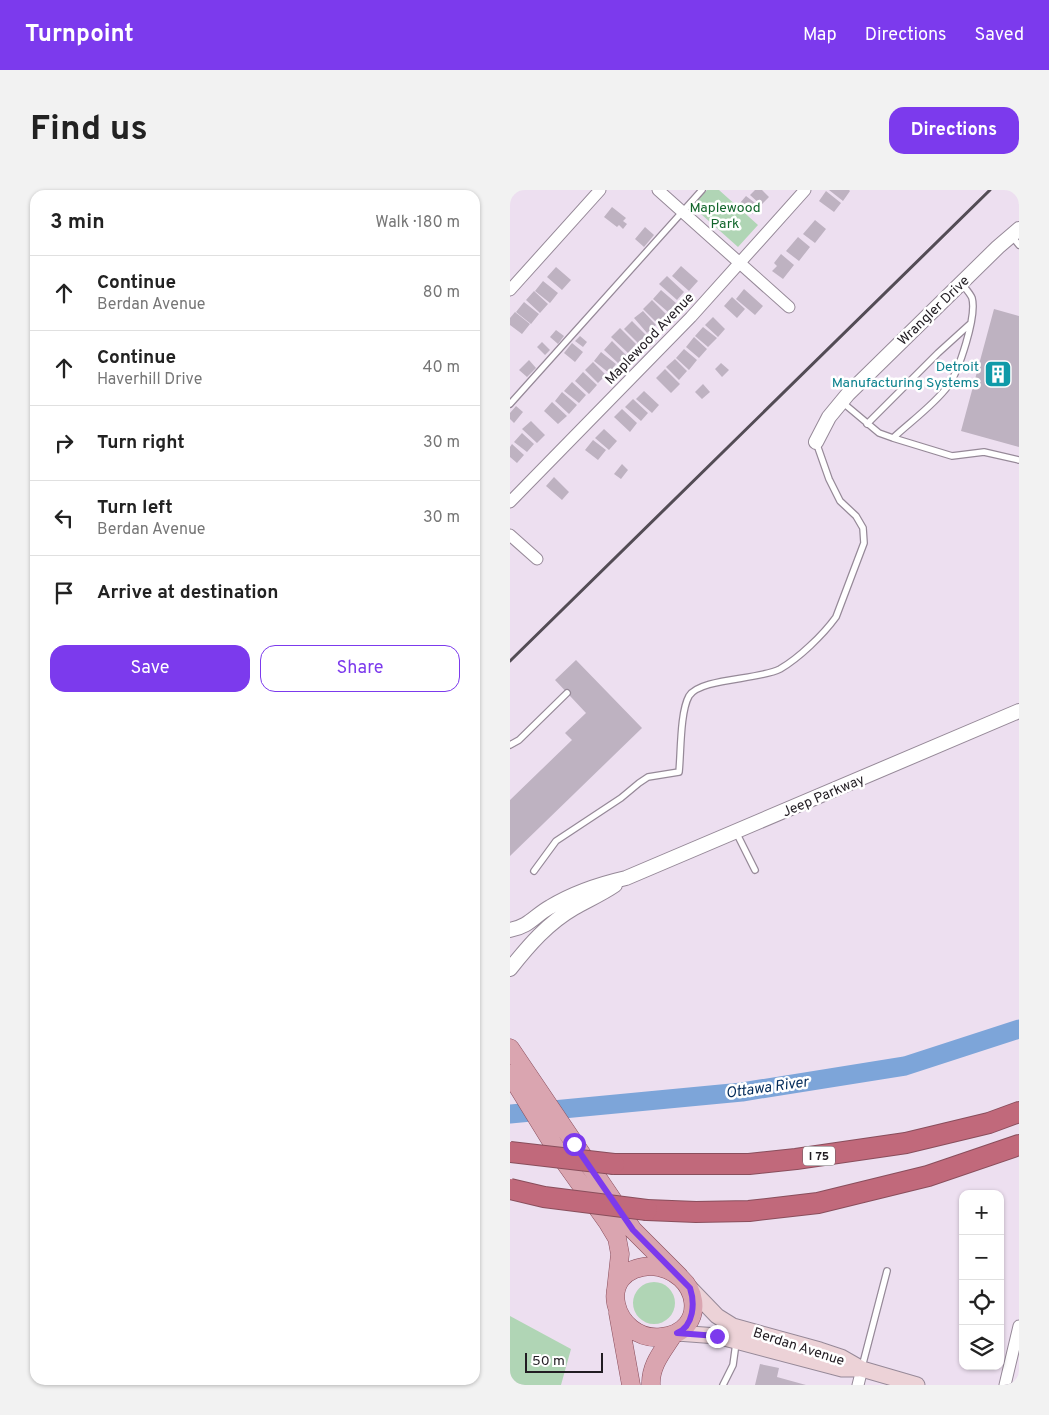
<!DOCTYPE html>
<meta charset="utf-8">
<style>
:root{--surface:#fff;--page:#f2f2f2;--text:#222;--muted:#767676;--line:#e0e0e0;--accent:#7c3aed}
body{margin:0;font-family:Overpass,sans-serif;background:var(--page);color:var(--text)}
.controls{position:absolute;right:15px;bottom:15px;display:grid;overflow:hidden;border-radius:10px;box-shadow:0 1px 4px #0004}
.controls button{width:45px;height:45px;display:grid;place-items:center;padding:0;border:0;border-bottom:1px solid var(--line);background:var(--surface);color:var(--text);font:25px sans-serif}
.scale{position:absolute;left:15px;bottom:12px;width:78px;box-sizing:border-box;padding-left:5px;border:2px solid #211c22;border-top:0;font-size:14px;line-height:18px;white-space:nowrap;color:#211c22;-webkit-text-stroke:4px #fff;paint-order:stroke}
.stop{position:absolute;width:15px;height:15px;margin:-11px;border:4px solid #7c3aed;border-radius:50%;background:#fff}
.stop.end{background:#7c3aed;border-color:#fff;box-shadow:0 1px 5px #0008}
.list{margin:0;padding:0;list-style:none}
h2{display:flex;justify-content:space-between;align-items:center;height:65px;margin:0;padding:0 20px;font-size:21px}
h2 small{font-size:16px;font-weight:400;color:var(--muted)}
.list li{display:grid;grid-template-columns:32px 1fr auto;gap:15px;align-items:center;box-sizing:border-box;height:75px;padding:0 20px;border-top:1px solid var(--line)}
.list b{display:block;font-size:19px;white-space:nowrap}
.list p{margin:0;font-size:16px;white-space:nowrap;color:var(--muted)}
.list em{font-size:16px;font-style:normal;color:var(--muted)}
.actions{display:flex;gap:10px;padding:15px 20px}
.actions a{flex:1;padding:11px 0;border:1px solid var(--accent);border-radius:15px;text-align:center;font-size:18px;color:var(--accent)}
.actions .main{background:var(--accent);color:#fff}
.icon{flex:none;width:28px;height:28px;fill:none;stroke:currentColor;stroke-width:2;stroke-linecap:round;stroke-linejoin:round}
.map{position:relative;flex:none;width:509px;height:1195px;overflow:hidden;border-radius:15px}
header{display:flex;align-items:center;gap:30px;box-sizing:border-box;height:70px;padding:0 25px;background:var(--accent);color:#fff}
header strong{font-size:24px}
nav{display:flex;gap:28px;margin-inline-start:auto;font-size:18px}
.intro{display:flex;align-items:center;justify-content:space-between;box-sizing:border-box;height:120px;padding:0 30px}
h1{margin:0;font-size:35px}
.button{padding:12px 22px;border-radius:15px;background:var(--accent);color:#fff;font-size:18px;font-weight:700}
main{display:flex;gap:30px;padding:0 30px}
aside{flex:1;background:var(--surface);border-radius:15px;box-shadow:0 1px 4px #0004}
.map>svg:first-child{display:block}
.green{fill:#b0d5b5}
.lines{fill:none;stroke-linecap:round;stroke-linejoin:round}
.river{stroke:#7da5d9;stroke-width:19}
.building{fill:#beb2c1}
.service-casing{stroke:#968998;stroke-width:8}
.minor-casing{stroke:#968998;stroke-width:13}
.tertiary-casing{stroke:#968998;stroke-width:16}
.secondary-casing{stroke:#968998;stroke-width:17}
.primary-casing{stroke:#894e5c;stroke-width:19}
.motorway-casing{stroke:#894e5c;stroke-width:22}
.service{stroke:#fff;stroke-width:5.5}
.minor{stroke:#fff;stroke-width:11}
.tertiary{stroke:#fff;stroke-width:14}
.secondary{stroke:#ecd2d7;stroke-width:15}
.primary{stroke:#daa5b0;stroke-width:18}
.motorway{stroke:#c1697b;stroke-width:20}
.rail{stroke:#534c55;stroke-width:3}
.motorway-bridge-casing{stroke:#894e5c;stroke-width:22;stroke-linecap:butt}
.motorway-bridge{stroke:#c1697b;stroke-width:20}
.route{stroke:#7c3aed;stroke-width:6}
.labels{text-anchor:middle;stroke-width:5;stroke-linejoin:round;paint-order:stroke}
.shield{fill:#fff;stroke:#646064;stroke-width:1}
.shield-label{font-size:12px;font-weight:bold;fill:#211c22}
.park-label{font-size:14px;fill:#11652b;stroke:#fff}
.street-label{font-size:14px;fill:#211c22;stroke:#fff}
.culture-label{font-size:14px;fill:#0d838f;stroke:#fff;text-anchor:end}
.water-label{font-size:15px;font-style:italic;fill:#032b5a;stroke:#fff}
</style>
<header>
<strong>Turnpoint</strong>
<nav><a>Map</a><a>Directions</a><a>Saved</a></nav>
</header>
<div class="intro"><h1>Find us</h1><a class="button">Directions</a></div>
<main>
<aside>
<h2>3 min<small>Walk · 180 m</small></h2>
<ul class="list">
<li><svg class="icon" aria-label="ahead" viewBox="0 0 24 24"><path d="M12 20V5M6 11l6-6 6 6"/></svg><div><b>Continue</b><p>Berdan Avenue</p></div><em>80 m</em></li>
<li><svg class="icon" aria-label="ahead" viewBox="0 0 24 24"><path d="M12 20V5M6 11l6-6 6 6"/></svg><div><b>Continue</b><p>Haverhill Drive</p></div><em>40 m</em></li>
<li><svg class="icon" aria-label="right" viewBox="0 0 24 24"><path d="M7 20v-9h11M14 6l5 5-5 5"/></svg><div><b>Turn right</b></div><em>30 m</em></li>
<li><svg class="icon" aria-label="left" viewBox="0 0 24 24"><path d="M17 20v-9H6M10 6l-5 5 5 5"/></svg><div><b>Turn left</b><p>Berdan Avenue</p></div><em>30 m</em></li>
<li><svg class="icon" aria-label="arrive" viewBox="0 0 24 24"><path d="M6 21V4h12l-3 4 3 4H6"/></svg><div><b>Arrive at destination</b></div></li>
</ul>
<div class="actions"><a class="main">Save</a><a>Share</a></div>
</aside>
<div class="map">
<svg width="509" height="1195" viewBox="0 0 509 1195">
<rect width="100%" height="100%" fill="#eddff0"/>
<path class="green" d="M197 0H209L248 35 228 57 182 16Z
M123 1113a21 21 0 1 1 42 0a21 21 0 1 1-42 0Z
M0 1126 61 1159 51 1195H0Z"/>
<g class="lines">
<path class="river" d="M0 924 232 902 395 876 509 839"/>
</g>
<path class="building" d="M245 0H252L259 7 251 15 240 5Z
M319 0H339L340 1 333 11Z
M316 1 331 13 324 22 309 11Z
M236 6 249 16 243 24 230 13Z
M102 17 116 28 113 31 117 34 113 39 109 35 107 37 94 27Z
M305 30 316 39 305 53 293 44Z
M135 37 144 45 134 57 125 49Z
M288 47 300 57 289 71 276 61Z
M271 64 284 75 273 89 262 81 267 76 264 73Z
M171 76 188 91 179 101 162 86Z
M46 77 61 90 52 100 37 87Z
M157 86 174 102 167 110 149 94Z
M33 91 48 103 40 113 25 101Z
M234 99 253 116 245 125 226 109Z
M151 100 166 113 158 122 143 109Z
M24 101 38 114 30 123 16 110Z
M222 107 235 119 227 128 214 116Z
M142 110 156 124 147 133 133 119Z
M14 112 29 124 21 134 6 122Z
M484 119 509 126V257L451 241Z
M133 121 146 135 137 143 124 128Z
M5 122 20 134 12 144 0 135V128Z
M203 127 215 139 208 147 195 135Z
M122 131 136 145 128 153 114 139Z
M193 137 207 148 198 157 185 146Z
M110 138 126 154 118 163 101 147Z
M46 140 54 146 48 154 40 147Z
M70 146 77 152 73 157 65 151Z
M184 147 197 159 189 168 176 157Z
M102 151 116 165 108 173 94 160Z
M32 152 40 160 35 165 27 157Z
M62 153 73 162 65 172 54 163Z
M174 159 187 170 179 180 166 168Z
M91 162 106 174 99 183 84 171Z
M165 169 177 181 169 190 156 177Z
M19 170 26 178 17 187 9 180Z
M83 172 96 185 88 193 75 180Z
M211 173 219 180 212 187 205 179Z
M155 179 170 194 161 203 146 188Z
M73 182 87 195 79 204 65 191Z
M62 192 76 205 69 213 54 201Z
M193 194 200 202 192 209 185 202Z
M134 201 149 215 142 223 126 209Z
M52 202 67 215 59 224 45 211Z
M123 209 138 223 131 231 115 217Z
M42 212 57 226 48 234 34 221Z
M6 216 13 222 4 233 0 229V223Z
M112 219 127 233 120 242 104 227Z
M21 231 35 245 27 253 12 239Z
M94 239 107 251 99 260 85 248Z
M12 243 24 254 17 262 4 252Z
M83 250 96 260 88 270 75 260Z
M2 254 14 265 7 273 0 267V257Z
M112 274 118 280 111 289 104 284Z
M44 287 59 302 52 310 36 296Z
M66 470 132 538 0 666V610L62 550 55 543 76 523 45 490Z
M250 1174 269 1178 267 1187 296 1195H245Z"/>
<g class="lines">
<g class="service-casing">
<path id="service" d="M501 45 509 55
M332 212 369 243 383 248C400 232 424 215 438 196 449 181 467 126 462 108 460 103 454 97 451 93
M0 214 192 0
M357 234 428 163 460 134
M383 248 442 266 474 262 509 270
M0 555 9 550 57 503
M226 642 245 680
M24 681 46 651 111 608 129 593 138 587 169 582C171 563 170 522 179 506 190 488 249 490 270 479 289 468 313 445 326 427L354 353 353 338 346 326 330 311 319 289 306 252
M352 1177 377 1081
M213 1195 223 1175 226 1153"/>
</g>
<g class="minor-casing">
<path id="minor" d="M148 0 279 117
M0 100 90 0
M0 312 181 127 295 0
M0 345 27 369
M348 1195 352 1179
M495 1195 509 1136"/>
</g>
<g class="tertiary-casing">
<path id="tertiary" d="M306 252 319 227 338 204 488 57 509 39
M0 740C20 736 24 726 40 717 63 703 90 694 116 688L509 521
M0 779C19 755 38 733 64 718 78 710 92 704 105 695"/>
</g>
<g class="secondary-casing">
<path id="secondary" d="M180 1098 207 1126 223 1136 310 1160 331 1167 352 1179 407 1195
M167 1143 207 1146 332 1179H348"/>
</g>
<g class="primary-casing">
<path id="primary" d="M0 858 123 1040 169 1086
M0 884 51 967 98 1033 107 1048 110 1064 106 1100
M141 1076C192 1080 199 1143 151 1147 104 1152 82 1079 141 1076Z
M108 1123 121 1195
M141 1195C140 1175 153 1161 163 1145"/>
</g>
<g class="motorway-casing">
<path id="motorway" d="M104 974H239L286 969 396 953 479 933 509 922
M137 1020 186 1022 239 1021 308 1013 418 986 509 955"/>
</g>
<use href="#service" class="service"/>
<use href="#minor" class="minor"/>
<use href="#tertiary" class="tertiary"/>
<use href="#secondary" class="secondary"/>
<use href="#primary" class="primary"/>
<use href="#motorway" class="motorway"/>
<path class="rail" d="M0 471 480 0"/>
<g class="motorway-bridge-casing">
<path id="motorway-bridge" d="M0 962 104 974
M0 999 34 1007 137 1020"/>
</g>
<use href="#motorway-bridge" class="motorway-bridge"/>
</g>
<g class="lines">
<path class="route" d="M64 954 123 1040 180 1098C185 1113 184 1136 167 1143L207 1146"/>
</g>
<defs>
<g id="building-square" transform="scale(1.4375)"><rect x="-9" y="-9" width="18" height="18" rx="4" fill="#0f9aa8" stroke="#fff"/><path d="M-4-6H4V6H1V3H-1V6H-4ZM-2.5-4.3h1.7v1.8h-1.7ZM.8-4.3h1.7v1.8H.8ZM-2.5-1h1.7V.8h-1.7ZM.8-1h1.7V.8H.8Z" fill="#fff"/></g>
</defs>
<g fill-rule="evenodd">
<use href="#building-square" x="488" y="184"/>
</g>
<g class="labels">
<rect class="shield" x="293" y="956.5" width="32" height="19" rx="4"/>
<g class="shield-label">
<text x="309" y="970">I 75</text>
</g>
<g class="park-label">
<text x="215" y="22">Maplewood<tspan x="215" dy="16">Park</tspan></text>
</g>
<g class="street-label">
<text transform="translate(423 120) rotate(-44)" y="5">Wrangler Drive</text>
<text transform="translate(139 148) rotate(-46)" y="5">Maplewood Avenue</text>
<text transform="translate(313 605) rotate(-23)" y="5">Jeep Parkway</text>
<text transform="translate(289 1156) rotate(18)" y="5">Berdan Avenue</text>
</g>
<g class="culture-label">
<text x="469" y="181">Detroit<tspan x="469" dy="16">Manufacturing Systems</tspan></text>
</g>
<g class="water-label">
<text transform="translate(257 897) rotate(-8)" y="5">Ottawa River</text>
</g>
</g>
</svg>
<div class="controls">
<button>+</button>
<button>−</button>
<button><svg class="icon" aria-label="locate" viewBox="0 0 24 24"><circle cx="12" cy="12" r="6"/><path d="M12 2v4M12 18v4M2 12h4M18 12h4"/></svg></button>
<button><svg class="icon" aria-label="layers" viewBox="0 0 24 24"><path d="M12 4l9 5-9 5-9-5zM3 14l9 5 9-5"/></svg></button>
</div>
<div class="scale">50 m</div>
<div class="stop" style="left:64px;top:954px"></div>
<div class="stop end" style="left:207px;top:1146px"></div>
</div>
</main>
